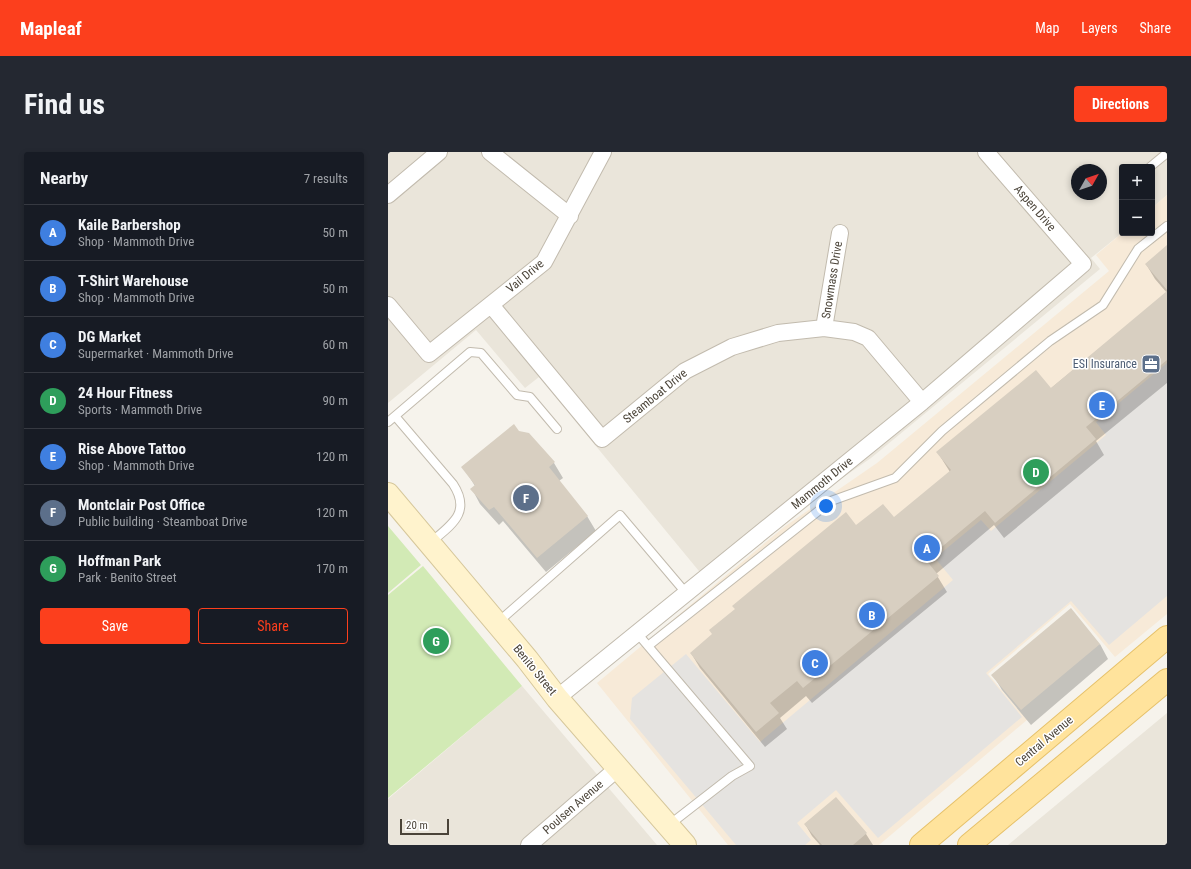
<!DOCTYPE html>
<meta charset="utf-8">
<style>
:root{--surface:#171b24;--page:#242831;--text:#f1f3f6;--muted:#9ea1a6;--line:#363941;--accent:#fc3f1d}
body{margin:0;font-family:"Roboto Condensed",sans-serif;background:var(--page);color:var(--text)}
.controls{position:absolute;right:12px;top:12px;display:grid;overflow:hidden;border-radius:4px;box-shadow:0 2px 6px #0003}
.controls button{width:36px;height:36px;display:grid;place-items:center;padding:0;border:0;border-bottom:1px solid var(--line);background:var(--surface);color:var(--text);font:20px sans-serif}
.compass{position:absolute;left:683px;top:12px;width:36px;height:36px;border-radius:50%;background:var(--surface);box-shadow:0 2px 6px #0003;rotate:50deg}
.scale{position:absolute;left:12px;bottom:10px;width:49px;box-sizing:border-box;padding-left:4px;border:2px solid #4b4439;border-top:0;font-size:11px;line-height:14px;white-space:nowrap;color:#4b4439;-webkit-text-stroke:3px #fff;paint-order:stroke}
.you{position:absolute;left:438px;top:354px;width:14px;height:14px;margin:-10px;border:3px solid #fff;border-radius:50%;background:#1a73e8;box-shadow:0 0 0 6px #1a73e833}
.badge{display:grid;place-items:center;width:26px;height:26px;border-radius:50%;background:var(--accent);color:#fff;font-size:13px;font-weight:700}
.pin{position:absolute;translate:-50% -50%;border:2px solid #fff;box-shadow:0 1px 4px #0006}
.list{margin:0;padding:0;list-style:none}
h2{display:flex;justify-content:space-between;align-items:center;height:52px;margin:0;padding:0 16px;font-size:17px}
h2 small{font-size:13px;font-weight:400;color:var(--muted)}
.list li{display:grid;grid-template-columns:26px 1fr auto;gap:12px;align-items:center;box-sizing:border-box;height:56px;padding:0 16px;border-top:1px solid var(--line)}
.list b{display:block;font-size:15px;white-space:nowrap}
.list p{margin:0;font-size:13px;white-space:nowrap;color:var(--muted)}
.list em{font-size:13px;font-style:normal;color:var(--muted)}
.actions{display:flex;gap:8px;padding:12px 16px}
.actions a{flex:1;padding:9px 0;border:1px solid var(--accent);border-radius:4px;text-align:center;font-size:14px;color:var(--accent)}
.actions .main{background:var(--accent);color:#fff}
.map{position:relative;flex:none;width:779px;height:693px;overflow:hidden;border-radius:4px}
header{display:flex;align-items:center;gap:24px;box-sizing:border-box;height:56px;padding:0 20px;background:var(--accent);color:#fff}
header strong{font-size:19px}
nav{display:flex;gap:22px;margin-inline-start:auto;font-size:14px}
.intro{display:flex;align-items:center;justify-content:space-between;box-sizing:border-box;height:96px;padding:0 24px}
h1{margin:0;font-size:28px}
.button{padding:10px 18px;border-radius:4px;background:var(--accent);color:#fff;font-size:14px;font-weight:700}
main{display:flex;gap:24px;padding:0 24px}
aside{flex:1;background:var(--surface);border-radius:4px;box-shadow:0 2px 6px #0003}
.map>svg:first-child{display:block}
.residential{fill:#eae5da;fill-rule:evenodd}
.commercial{fill:#f7ead8}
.green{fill:#d2eab5}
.parking{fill:#e5e3e0}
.shadow{fill:#0003}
.building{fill:#d8cfc1}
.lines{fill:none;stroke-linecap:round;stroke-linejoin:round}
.lane-casing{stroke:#c2bbae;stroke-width:10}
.street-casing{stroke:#c2bbae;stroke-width:18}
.secondary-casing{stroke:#d6c79b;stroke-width:24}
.primary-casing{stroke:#e6c16a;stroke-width:24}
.lane{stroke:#fff;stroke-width:8}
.street{stroke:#fff;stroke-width:16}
.secondary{stroke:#fff3cd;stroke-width:22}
.primary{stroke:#ffe39c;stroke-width:22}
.labels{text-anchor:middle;stroke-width:3;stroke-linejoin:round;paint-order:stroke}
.street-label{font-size:12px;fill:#4b4439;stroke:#fff}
.service-label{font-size:12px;fill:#4e5e75;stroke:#fff;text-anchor:end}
</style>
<header>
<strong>Mapleaf</strong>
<nav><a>Map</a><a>Layers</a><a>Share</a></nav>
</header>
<div class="intro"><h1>Find us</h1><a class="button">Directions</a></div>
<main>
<aside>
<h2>Nearby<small>7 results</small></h2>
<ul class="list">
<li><span class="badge" style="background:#3f7fe0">A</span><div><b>Kaile Barbershop</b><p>Shop · Mammoth Drive</p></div><em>50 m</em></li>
<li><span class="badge" style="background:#3f7fe0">B</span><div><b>T-Shirt Warehouse</b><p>Shop · Mammoth Drive</p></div><em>50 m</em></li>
<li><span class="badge" style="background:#3f7fe0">C</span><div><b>DG Market</b><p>Supermarket · Mammoth Drive</p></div><em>60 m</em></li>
<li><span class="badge" style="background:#2e9e5b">D</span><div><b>24 Hour Fitness</b><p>Sports · Mammoth Drive</p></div><em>90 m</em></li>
<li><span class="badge" style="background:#3f7fe0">E</span><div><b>Rise Above Tattoo</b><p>Shop · Mammoth Drive</p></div><em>120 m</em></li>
<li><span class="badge" style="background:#5c6f8a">F</span><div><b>Montclair Post Office</b><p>Public building · Steamboat Drive</p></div><em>120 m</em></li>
<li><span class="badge" style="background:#2e9e5b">G</span><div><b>Hoffman Park</b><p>Park · Benito Street</p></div><em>170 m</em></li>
</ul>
<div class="actions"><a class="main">Save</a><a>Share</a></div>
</aside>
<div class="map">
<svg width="779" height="693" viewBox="0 0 779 693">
<rect width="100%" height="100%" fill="#f6f3ec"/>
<path class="residential" d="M0 0H779V43L764 56V15H734V81L703 106 712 117 483 306 391 370 320 430 151 225 137 236 88 178 0 251ZM689 18H713V42H689Z
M134 534 269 693H0V647Z
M779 561V693H620Z"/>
<path class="commercial" d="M779 43V462L727 505 682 452 600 522 639 568 491 693H340L209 531 396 375 489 311 721 119 708 103 734 81H764V56Z"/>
<path class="green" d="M0 374 33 413 0 441Z
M35 414 134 534 0 646V443Z"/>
<path class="parking" d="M779 211V444L721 493 683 449 598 521 634 565 490 686 448 638 409 671 423 688 417 693H348L242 567 244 546 298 502 372 590 565 428 547 406 593 368 603 379 718 283 708 270Z"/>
<path class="shadow" d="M779 95V231L708 289 716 303 616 386 606 373 548 422 559 440 424 551 418 544 392 566 399 577 377 595 312 516 303 501 468 375 506 367 562 320 550 301 662 237 779 141 767 127 758 112Z
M131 280 140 282 166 311 175 326 171 329 199 364 208 379 158 420 115 369 111 373 92 352 84 337 87 334 75 315Z
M712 492 720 507 643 573 614 538 605 523Z
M448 646 478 682 485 693H432L424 684 417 672Z"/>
<path class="building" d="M779 93V138L757 112Z
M779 139V208L698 275 708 287 607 371 597 359 538 408 551 424 415 536 409 529 382 551 391 561 368 580 302 501 324 482 321 478 347 457 344 454 458 360 468 373 495 352 506 365 563 318 548 300 648 218 663 236Z
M126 272 131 279 141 281 167 310 161 315 200 364 149 406 106 355 101 358 82 337 87 333 73 315Z
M683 456 712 492 633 558 603 523Z
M448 645 479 681 465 693H434L416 672Z"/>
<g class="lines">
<g class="lane-casing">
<path id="lane" d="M762 15 779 1
M7 264 65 332C84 361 63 373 42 391
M0 270 82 200 93 201 129 243 142 245 169 277
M109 471 232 363 298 441
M249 481 362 614 344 624 281 673
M260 494 443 349 507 326 554 279 662 189 715 153 750 97 779 74"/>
</g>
<g class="street-casing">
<path id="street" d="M102 0 182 64
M0 43 51 0
M0 153 41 202 156 110 215 0
M103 153 214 287 297 219 344 195 390 181 436 176 466 180 480 186 534 250
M436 176 452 81
M169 546 534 250 695 112 598 0
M141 693 230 616"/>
</g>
<g class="secondary-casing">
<path id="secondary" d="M0 342 139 507 169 546 297 693"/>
</g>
<g class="primary-casing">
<path id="primary" d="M533 693 779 485
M581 693 779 528"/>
</g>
<use href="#lane" class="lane"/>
<use href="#street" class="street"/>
<use href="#secondary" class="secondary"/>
<use href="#primary" class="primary"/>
</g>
<defs>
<g id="office-square" transform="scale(1)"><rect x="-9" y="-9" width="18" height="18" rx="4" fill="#5c6f8a" stroke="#fff"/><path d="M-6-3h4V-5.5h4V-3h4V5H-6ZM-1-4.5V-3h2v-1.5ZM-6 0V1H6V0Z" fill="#fff"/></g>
</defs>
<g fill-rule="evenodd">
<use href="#office-square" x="763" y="212"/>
</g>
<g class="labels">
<g class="street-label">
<text transform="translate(647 56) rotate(49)" y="4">Aspen Drive</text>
<text transform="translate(137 124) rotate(-40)" y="4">Vail Drive</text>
<text transform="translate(444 128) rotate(-81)" y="4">Snowmass Drive</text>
<text transform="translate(267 244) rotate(-39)" y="4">Steamboat Drive</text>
<text transform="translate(434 331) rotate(-39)" y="4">Mammoth Drive</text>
<text transform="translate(147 518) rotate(51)" y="4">Benito Street</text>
<text transform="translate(656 589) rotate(-40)" y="4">Central Avenue</text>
<text transform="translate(185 655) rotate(-41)" y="4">Poulsen Avenue</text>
</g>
<g class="service-label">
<text x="749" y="216">ESI Insurance</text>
</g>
</g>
</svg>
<div class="controls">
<button>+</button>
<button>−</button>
</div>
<svg class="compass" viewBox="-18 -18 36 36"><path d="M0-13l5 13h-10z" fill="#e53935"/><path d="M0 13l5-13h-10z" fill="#9ea1a6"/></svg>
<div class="scale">20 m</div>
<div class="you"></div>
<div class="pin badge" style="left:539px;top:396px;background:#3f7fe0">A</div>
<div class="pin badge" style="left:484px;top:463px;background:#3f7fe0">B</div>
<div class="pin badge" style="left:427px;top:511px;background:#3f7fe0">C</div>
<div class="pin badge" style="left:648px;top:320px;background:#2e9e5b">D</div>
<div class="pin badge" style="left:714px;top:253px;background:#3f7fe0">E</div>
<div class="pin badge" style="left:138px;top:346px;background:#5c6f8a">F</div>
<div class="pin badge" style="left:48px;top:489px;background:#2e9e5b">G</div>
</div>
</main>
